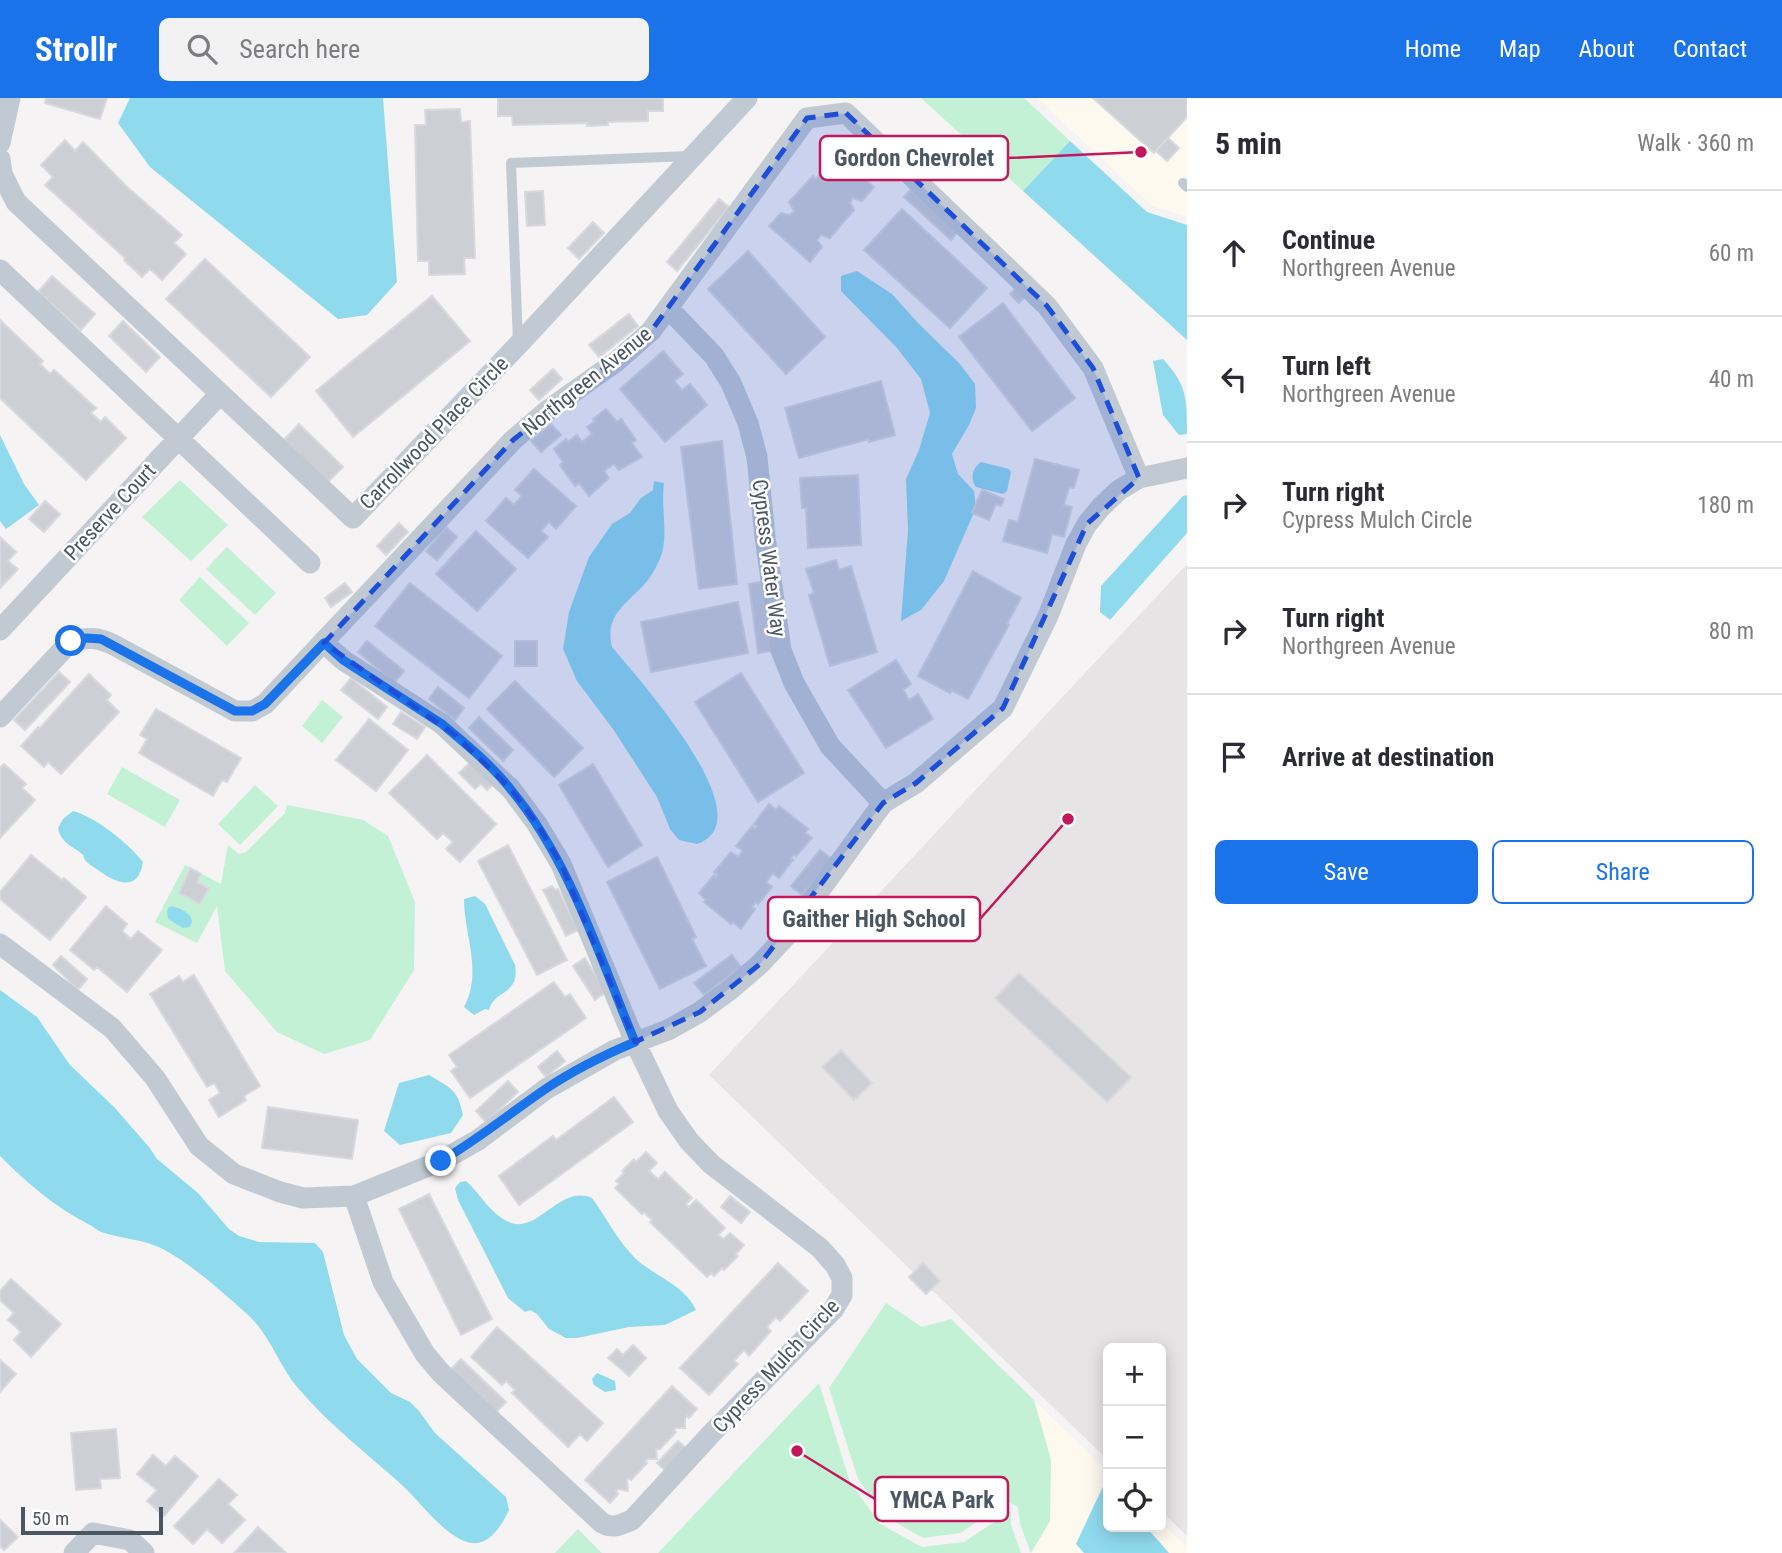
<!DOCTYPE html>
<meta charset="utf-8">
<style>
:root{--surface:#fff;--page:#f2f2f3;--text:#2b2b33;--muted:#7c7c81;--line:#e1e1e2;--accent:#1a73e8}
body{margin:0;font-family:"Roboto Condensed",sans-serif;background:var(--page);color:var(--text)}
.controls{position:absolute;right:21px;bottom:21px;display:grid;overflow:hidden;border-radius:10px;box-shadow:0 4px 18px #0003}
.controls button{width:63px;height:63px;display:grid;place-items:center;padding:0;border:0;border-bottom:2px solid var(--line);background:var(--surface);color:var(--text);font:35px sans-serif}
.scale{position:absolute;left:21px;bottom:18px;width:142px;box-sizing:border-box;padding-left:7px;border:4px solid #4a5661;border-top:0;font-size:19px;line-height:24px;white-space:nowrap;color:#4a5661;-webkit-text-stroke:5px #fff;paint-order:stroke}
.stop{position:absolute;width:21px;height:21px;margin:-16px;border:5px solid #1a73e8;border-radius:50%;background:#fff}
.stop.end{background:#1a73e8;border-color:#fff;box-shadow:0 2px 7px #0008}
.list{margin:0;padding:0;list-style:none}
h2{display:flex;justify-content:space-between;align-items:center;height:91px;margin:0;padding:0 28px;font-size:30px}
h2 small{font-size:23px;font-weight:400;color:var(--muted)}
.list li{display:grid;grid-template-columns:46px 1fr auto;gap:21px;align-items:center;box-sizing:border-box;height:126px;padding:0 28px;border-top:2px solid var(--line)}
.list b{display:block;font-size:26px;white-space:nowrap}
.list p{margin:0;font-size:23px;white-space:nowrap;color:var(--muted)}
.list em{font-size:23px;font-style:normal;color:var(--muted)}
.actions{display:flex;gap:14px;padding:21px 28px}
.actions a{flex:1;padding:16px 0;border:2px solid var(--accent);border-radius:10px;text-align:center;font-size:24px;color:var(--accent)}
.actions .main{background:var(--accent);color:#fff}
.icon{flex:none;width:38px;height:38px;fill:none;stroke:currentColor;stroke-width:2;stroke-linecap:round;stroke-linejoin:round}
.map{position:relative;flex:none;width:1187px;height:1455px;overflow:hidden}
header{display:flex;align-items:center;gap:42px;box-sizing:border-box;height:98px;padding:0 35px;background:var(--accent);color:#fff}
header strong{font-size:33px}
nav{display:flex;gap:38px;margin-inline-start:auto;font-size:24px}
.search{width:490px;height:63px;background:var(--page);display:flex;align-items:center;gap:18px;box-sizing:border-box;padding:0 24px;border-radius:10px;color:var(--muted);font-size:26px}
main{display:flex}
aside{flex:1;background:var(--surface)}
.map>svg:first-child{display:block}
.commercial{fill:#fdf9ef}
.education{fill:#e6e4e5}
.green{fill:#c3f1d5}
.water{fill:#90daee}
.building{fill:#cdcfd5;stroke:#d7d9de;stroke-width:2}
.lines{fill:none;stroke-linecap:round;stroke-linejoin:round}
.lane{stroke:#c1cad2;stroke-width:10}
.street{stroke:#c1cad2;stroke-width:21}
.route{stroke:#1a73e8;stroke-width:9}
.marked{fill:#1d4ed8;fill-opacity:0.2;stroke:#1d4ed8;stroke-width:5;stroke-dasharray:14 9;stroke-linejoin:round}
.labels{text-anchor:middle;stroke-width:5;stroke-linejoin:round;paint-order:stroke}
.street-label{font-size:21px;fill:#4a5661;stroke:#fff}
.leader{fill:none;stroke:#c2185b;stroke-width:2.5}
.callout-dot{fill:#c2185b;stroke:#fff;stroke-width:2.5}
.callout{fill:#fff;stroke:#c2185b;stroke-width:2.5}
.callout-label{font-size:23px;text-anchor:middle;font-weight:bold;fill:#4a5661}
</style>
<header>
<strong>Strollr</strong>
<div class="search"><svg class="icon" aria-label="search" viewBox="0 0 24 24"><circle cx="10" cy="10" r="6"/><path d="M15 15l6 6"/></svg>Search here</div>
<nav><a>Home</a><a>Map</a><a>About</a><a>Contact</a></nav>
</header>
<main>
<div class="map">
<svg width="1187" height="1455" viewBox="0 0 1187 1455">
<rect width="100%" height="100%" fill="#f5f3f3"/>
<path class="commercial" d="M1037 0H1187V119L1152 108Z
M1034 1302 1108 1374V1387L1106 1384 1076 1446 1084 1455H1031L1050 1423 1051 1363Z
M1161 1424 1187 1449V1455H1169L1146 1429H1161Z"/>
<path class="education" d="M1187 466V1438L1161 1413V1250H1108V1362L709 977Z"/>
<path class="green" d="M921 0H1024L1070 43 1023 93Z
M180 382 228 427 191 463 142 419Z
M227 449 276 495 255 517 206 471Z
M200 479 249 525 227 548 179 502Z
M322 602 343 619 322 645 302 628Z
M122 669 180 702 165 729 107 696Z
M255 687 278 708 240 747 218 726Z
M287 707 363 722 388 738 415 804 414 872 370 942 324 956 277 934 225 873 217 808 197 845 155 824 185 767 221 786 228 747 239 756 246 754 285 715Z
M886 1205 922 1229 951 1221 1034 1302 1051 1362 1050 1423 1031 1455 1020 1426 1018 1409 1008 1404 960 1435 923 1440 886 1419 858 1381 829 1290Z
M819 1285 850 1384 880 1426 922 1449 964 1444 1011 1413V1427L1021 1455H658Z
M578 1431 602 1455H555Z"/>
<path class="water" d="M130 0H383L397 184 367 217 338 221 150 69 118 25Z
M1070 43 1147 114 1187 127V242L1023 93Z
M857 173 892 196 918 225 960 266 975 286 976 310 969 327 952 356 958 376 974 393 976 410 944 483 921 512 901 523 908 432 906 381 919 352 930 315 921 281 897 250 841 193V178Z
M1163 261C1187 287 1187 300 1187 336L1179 337 1163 317 1153 263Z
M0 337 24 386 39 407 6 431 0 423Z
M981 364 1009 371 1011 374 1007 393 1003 396 976 389C970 381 972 370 981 364Z
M654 383 664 385C661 407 667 429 663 451 660 464 651 480 642 489 623 508 605 519 612 549 634 576 768 722 697 746L679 742 670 731 657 699 613 631 577 583 563 551 569 514 589 459 612 426 630 415 641 400 653 392Z
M1187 397V435L1110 522 1100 514 1101 488 1183 398Z
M73 713C96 719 129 746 143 764 138 795 116 785 98 772 94 769 88 766 85 762 84 761 84 758 83 757 74 748 61 746 58 730L63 721Z
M475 798 485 806 515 867C520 898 494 891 489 912L485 911 474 917 464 909C483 874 464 837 464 801Z
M169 809C177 807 191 815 192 823L190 829 183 830 168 821 167 813Z
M0 892 37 919 70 967 114 1009 149 1049 157 1061 198 1095 229 1131 239 1138 259 1144 315 1145 323 1154 344 1237 357 1261 391 1295 410 1304 419 1313 435 1335 506 1399 509 1412C502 1427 488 1451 467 1444 443 1436 421 1405 403 1388 368 1356 329 1327 298 1290 279 1268 270 1236 247 1216 221 1193 194 1168 163 1151 143 1141 122 1141 101 1134 96 1132 93 1128 88 1126 55 1109 27 1085 0 1058Z
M429 977C451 990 458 992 463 1017L451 1035 400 1047 384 1033 399 985Z
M466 1083C481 1096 490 1116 509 1124 538 1137 559 1086 592 1100 606 1119 617 1142 634 1159 653 1178 684 1186 696 1212L665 1227 629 1229 577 1240H566L549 1231 537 1216 530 1212 525 1214 508 1200 458 1102 455 1090 460 1084Z
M597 1275 615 1283 616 1292 605 1294 594 1287 592 1281Z
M1105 1384 1108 1387V1429H1146L1169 1455H1084L1076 1446Z"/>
<path class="building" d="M46 0H107L100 21 45 5Z
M498 0H663V13H648V23L608 24V27L587 28V25L513 27 512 18H498Z
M1093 0H1187V19L1154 55Z
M460 11 461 24 470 23 475 160H464L465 176 429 177V163H418L415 27H426L425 12Z
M1168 40 1179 50 1167 63 1156 53Z
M65 42 75 53 83 44 126 88 182 137 174 145 186 156 162 182 150 171 142 179 124 162 125 160 45 87 53 79 41 67Z
M833 53 874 89 862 103 853 100 850 105 854 112 830 140 821 137 817 142 822 149 810 164 769 128 781 115 790 117 794 113 789 104 813 78 816 81 819 77 821 80 825 76 822 74 824 70 821 67Z
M914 88 961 130 951 142 904 99Z
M543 93 545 127 527 128 525 94Z
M719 101 729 109 677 173 667 164Z
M902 111 987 190 950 230 864 152Z
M593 124 604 135 579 161 568 150Z
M748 153 825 239 786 276 708 191Z
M205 161 310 259 271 299 166 201Z
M52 178 95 216 81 232 38 194Z
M1020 186 1029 195 1019 205 1010 196Z
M432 198 470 243 353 339 316 293Z
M1003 205 1075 300 1032 333 959 239Z
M629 216 638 228 599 259 589 247Z
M0 222 43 263 40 266 50 276 54 272 96 310 91 315 101 324 105 319 126 340 86 382 0 300Z
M123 223 160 259 146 274 109 238Z
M663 253 683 276 674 283 682 292 690 286 707 307 665 344 620 291Z
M553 271 562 281 539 302 530 292Z
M881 283 895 337 869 344V341L799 360 785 310Z
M606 311 617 324 621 321 636 342 632 345 642 359 619 372 614 366 604 373 609 380 589 398 579 385 575 388 560 367 563 364 554 351 566 341 568 344 577 337 582 344 592 336 587 329 595 323 593 321Z
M299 326 343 369 328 384 284 342Z
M551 326 561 337 541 354 531 343Z
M722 343 737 486 699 491 681 349Z
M1035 361 1079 372 1074 390 1069 389 1064 407 1072 409 1064 439 1052 436 1047 455 1003 443 1009 422 1018 424Z
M534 371 576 408 556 431 549 424 541 433 548 439 528 460 486 423 506 400 514 407 522 398 515 392Z
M858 377 861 447 808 450 806 410H802L800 380Z
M982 392 1004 401 1001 408 996 406 989 422 972 415Z
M45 403 60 416 44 434 29 421Z
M399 425 408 434 386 457 377 448Z
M446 429 457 439 437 462 426 453Z
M476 433 516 471 477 513 436 476Z
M0 439 16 454 8 463 18 471 0 490Z
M836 462 839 472 851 468 877 554 830 568 809 497 814 495 806 471Z
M973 473 1021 500 1007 526 1009 527 968 601 951 592 950 595 918 578Z
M761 484 772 553 758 555 749 486Z
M345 485 352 494 331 509 325 500Z
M410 485 502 558 469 600 375 528Z
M738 504 748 555 651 574 641 524Z
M367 543 404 573 394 585 358 554Z
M515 543H537V568H515Z
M896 562 911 586 903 592 909 602 918 596 933 621 886 650 848 592Z
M59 574 70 584 25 632 14 622Z
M741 575 804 675 758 704 695 604Z
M89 576 111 597 107 602 119 614 61 676 48 664 44 669 21 648 38 629 39 631Z
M351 580 387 609 378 621 341 592Z
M515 583 583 650 554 679 487 611Z
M438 589 464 610 455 622 429 601Z
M156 611 241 660 227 684 222 682 213 698 139 655 147 641 140 637Z
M401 614 425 629 417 641 393 626Z
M479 619 513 652 503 663 469 630Z
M369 621 408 652 376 693 336 662Z
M427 657 496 726 460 764 446 751 453 744 443 735 437 741 389 695Z
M471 664 493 687 487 692 481 686 475 691 459 675Z
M4 666 26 686 22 690 35 702 0 740V670Z
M593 666 642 747 608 769 559 687Z
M769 706 776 712 779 708 808 731 805 735 812 740 796 758 794 756 791 760 793 762 779 780 773 775 766 784 772 789 758 806 756 804 752 809 755 811 741 831 733 824 731 826 704 804 706 802 699 795 714 777 716 779 718 777 714 774 731 754 738 759 743 753 736 748 752 728 755 731 757 728 754 726Z
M508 747 567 862 537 877 478 763Z
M820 752 832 761 802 797 791 788Z
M31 757 62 782 64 780 86 799 50 842 0 801V794Z
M657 759 696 839 692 841 706 868 660 891 607 784Z
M190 770 201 776 197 784 209 790 200 806 179 795Z
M552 788 555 792 558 791 578 832 566 838 543 792Z
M106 808 127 826 122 833 131 841 138 833 162 852 127 894 97 869 94 872 70 852Z
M732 857 741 869 704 897 694 885Z
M61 858 87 881 78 892 53 867Z
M585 860 606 894 595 902 573 868Z
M1019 875 1131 979 1107 1004 995 900Z
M194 877 260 988 244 998 246 1002 219 1019 209 1002 220 995 214 985 207 989 150 896 179 878 183 884Z
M554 884 565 899 570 896 586 920 470 1000 451 973 457 969 449 957Z
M841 952 872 985 854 1002 822 969Z
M557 953 565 963 546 979 538 969Z
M508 983 518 994 486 1024 476 1013Z
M614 999 633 1024 519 1107 499 1078 553 1038 556 1042Z
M268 1009 358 1022 352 1061 262 1050Z
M646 1054 657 1065 649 1073 658 1081 665 1074 692 1100 686 1106 689 1109 696 1102 725 1130 718 1137 724 1141 730 1135 744 1147 736 1156 738 1158 724 1172 722 1170 714 1178 711 1175 707 1179 650 1124 652 1122 644 1114 642 1116 615 1090 619 1086 616 1083 624 1075 622 1073 634 1061 636 1064Z
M429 1096 492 1221 461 1237 399 1111Z
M730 1098 750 1114 741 1125 721 1109Z
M778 1165 808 1193 780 1223 776 1219 767 1229 771 1233 749 1258 744 1252 734 1263 738 1266 709 1297 680 1270Z
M923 1165 940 1183 926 1196 909 1179Z
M11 1181 61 1226 31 1259 14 1242 21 1234 8 1222 14 1215 0 1202V1193Z
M497 1229 603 1325 587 1343 580 1336 568 1349 512 1295 515 1292 506 1283 502 1287 471 1259Z
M633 1247 646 1260 629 1278 608 1260 617 1251 623 1257Z
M461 1261 506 1304 495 1315 450 1272Z
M0 1262 16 1276 0 1294Z
M672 1288 697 1311 689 1320 687 1318 685 1321V1330H676L674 1332 676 1334 660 1351H656L657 1361H647L645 1363 647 1365 631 1382 629 1380 627 1382 628 1393 618 1391 616 1393 618 1396 610 1405 585 1382Z
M116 1331 120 1380 100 1381 101 1390 76 1392 71 1335Z
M678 1343 689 1353 668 1375 657 1365Z
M153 1357 166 1368 175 1358 198 1378 164 1418 147 1403 157 1392 137 1376Z
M219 1381 237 1397 228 1406 245 1422 222 1445 207 1431 193 1446 174 1428Z
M0 1422 18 1439 4 1452 0 1448Z
M258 1429 286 1455H234Z"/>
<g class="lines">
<path class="lane" d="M1183 85 1187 89
M518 244 511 65 690 58"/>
<path class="street" d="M0 45 10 0
M0 61 2 76 16 104 353 420 518 247 747 0
M0 172 310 465
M669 211 714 258 731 285 748 325 757 359 765 439 781 552 794 585 830 648 883 705
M0 532 219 297
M324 545 343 562 442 626 511 691 537 726 561 766 635 944 668 1013 689 1043 711 1066 820 1150 835 1167 842 1180V1197L833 1212 711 1336 632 1422C620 1427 613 1431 602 1425L441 1275 425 1256 383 1184 354 1098
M0 619 71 543C88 539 98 539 114 547L235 613H252L265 606 513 342 548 312 617 263 651 233 807 20 846 15 1047 208 1093 270 1139 380
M0 846 112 930 155 980 199 1048 234 1076 280 1094 303 1100 354 1098 441 1063 478 1042 546 991 615 952 668 932 700 914 731 891 760 866 788 836 883 705 916 685 1003 610 1048 518 1076 446 1087 426 1101 409 1119 392 1139 380 1187 370
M74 1455 93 1435 130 1442 144 1455"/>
</g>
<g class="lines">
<path class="route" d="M71 543 87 540 101 541 235 613H252L265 606 324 545 343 562 442 626C466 646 493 668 512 693 570 763 600 860 635 944 604 957 572 973 544 992 509 1016 477 1042 441 1063"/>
</g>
<path class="marked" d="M846 15 1047 208 1093 270 1139 380 1087 426 1003 610 916 685 883 705 760 866 700 914 635 944 561 766 537 726 511 691 455 637 324 545 513 342 651 233 807 20Z"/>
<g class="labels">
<g class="street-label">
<text transform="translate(587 283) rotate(-39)" y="7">Northgreen Avenue</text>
<text transform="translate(434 335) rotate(-46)" y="7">Carrollwood Place Circle</text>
<text transform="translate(110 414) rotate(-47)" y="7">Preserve Court</text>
<text transform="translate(769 460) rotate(83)" y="7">Cypress Water Way</text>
<text transform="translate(776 1268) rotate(-47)" y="7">Cypress Mulch Circle</text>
</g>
</g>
<path class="leader" d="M1141 54L1008 60M1068 721L980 821M797 1353L875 1401"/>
<g class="callout-dot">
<circle cx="1141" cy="54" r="7"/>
<circle cx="1068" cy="721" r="7"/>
<circle cx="797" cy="1353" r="7"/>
</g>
<g class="callout">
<rect x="820" y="38" width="188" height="44" rx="7"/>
<rect x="768" y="799" width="212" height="44" rx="7"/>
<rect x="875" y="1379" width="133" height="44" rx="7"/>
</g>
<g class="callout-label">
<text x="914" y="68">Gordon Chevrolet</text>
<text x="874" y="829">Gaither High School</text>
<text x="942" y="1410">YMCA Park</text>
</g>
</svg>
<div class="controls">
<button>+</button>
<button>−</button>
<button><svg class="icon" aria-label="locate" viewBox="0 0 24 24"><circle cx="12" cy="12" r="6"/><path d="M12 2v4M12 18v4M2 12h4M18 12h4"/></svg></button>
</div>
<div class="scale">50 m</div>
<div class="stop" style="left:71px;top:543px"></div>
<div class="stop end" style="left:441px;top:1063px"></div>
</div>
<aside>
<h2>5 min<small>Walk · 360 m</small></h2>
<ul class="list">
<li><svg class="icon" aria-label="ahead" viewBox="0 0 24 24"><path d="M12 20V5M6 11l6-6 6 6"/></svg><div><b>Continue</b><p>Northgreen Avenue</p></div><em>60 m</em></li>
<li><svg class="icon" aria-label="left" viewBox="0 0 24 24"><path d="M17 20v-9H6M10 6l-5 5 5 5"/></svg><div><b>Turn left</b><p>Northgreen Avenue</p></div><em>40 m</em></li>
<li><svg class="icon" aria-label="right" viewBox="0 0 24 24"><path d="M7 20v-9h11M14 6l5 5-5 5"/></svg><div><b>Turn right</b><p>Cypress Mulch Circle</p></div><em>180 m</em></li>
<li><svg class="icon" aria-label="right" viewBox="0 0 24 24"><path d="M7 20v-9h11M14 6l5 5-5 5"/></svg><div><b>Turn right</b><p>Northgreen Avenue</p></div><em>80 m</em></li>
<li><svg class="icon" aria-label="arrive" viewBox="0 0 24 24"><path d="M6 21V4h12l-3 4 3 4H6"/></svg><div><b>Arrive at destination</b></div></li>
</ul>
<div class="actions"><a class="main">Save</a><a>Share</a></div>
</aside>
</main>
